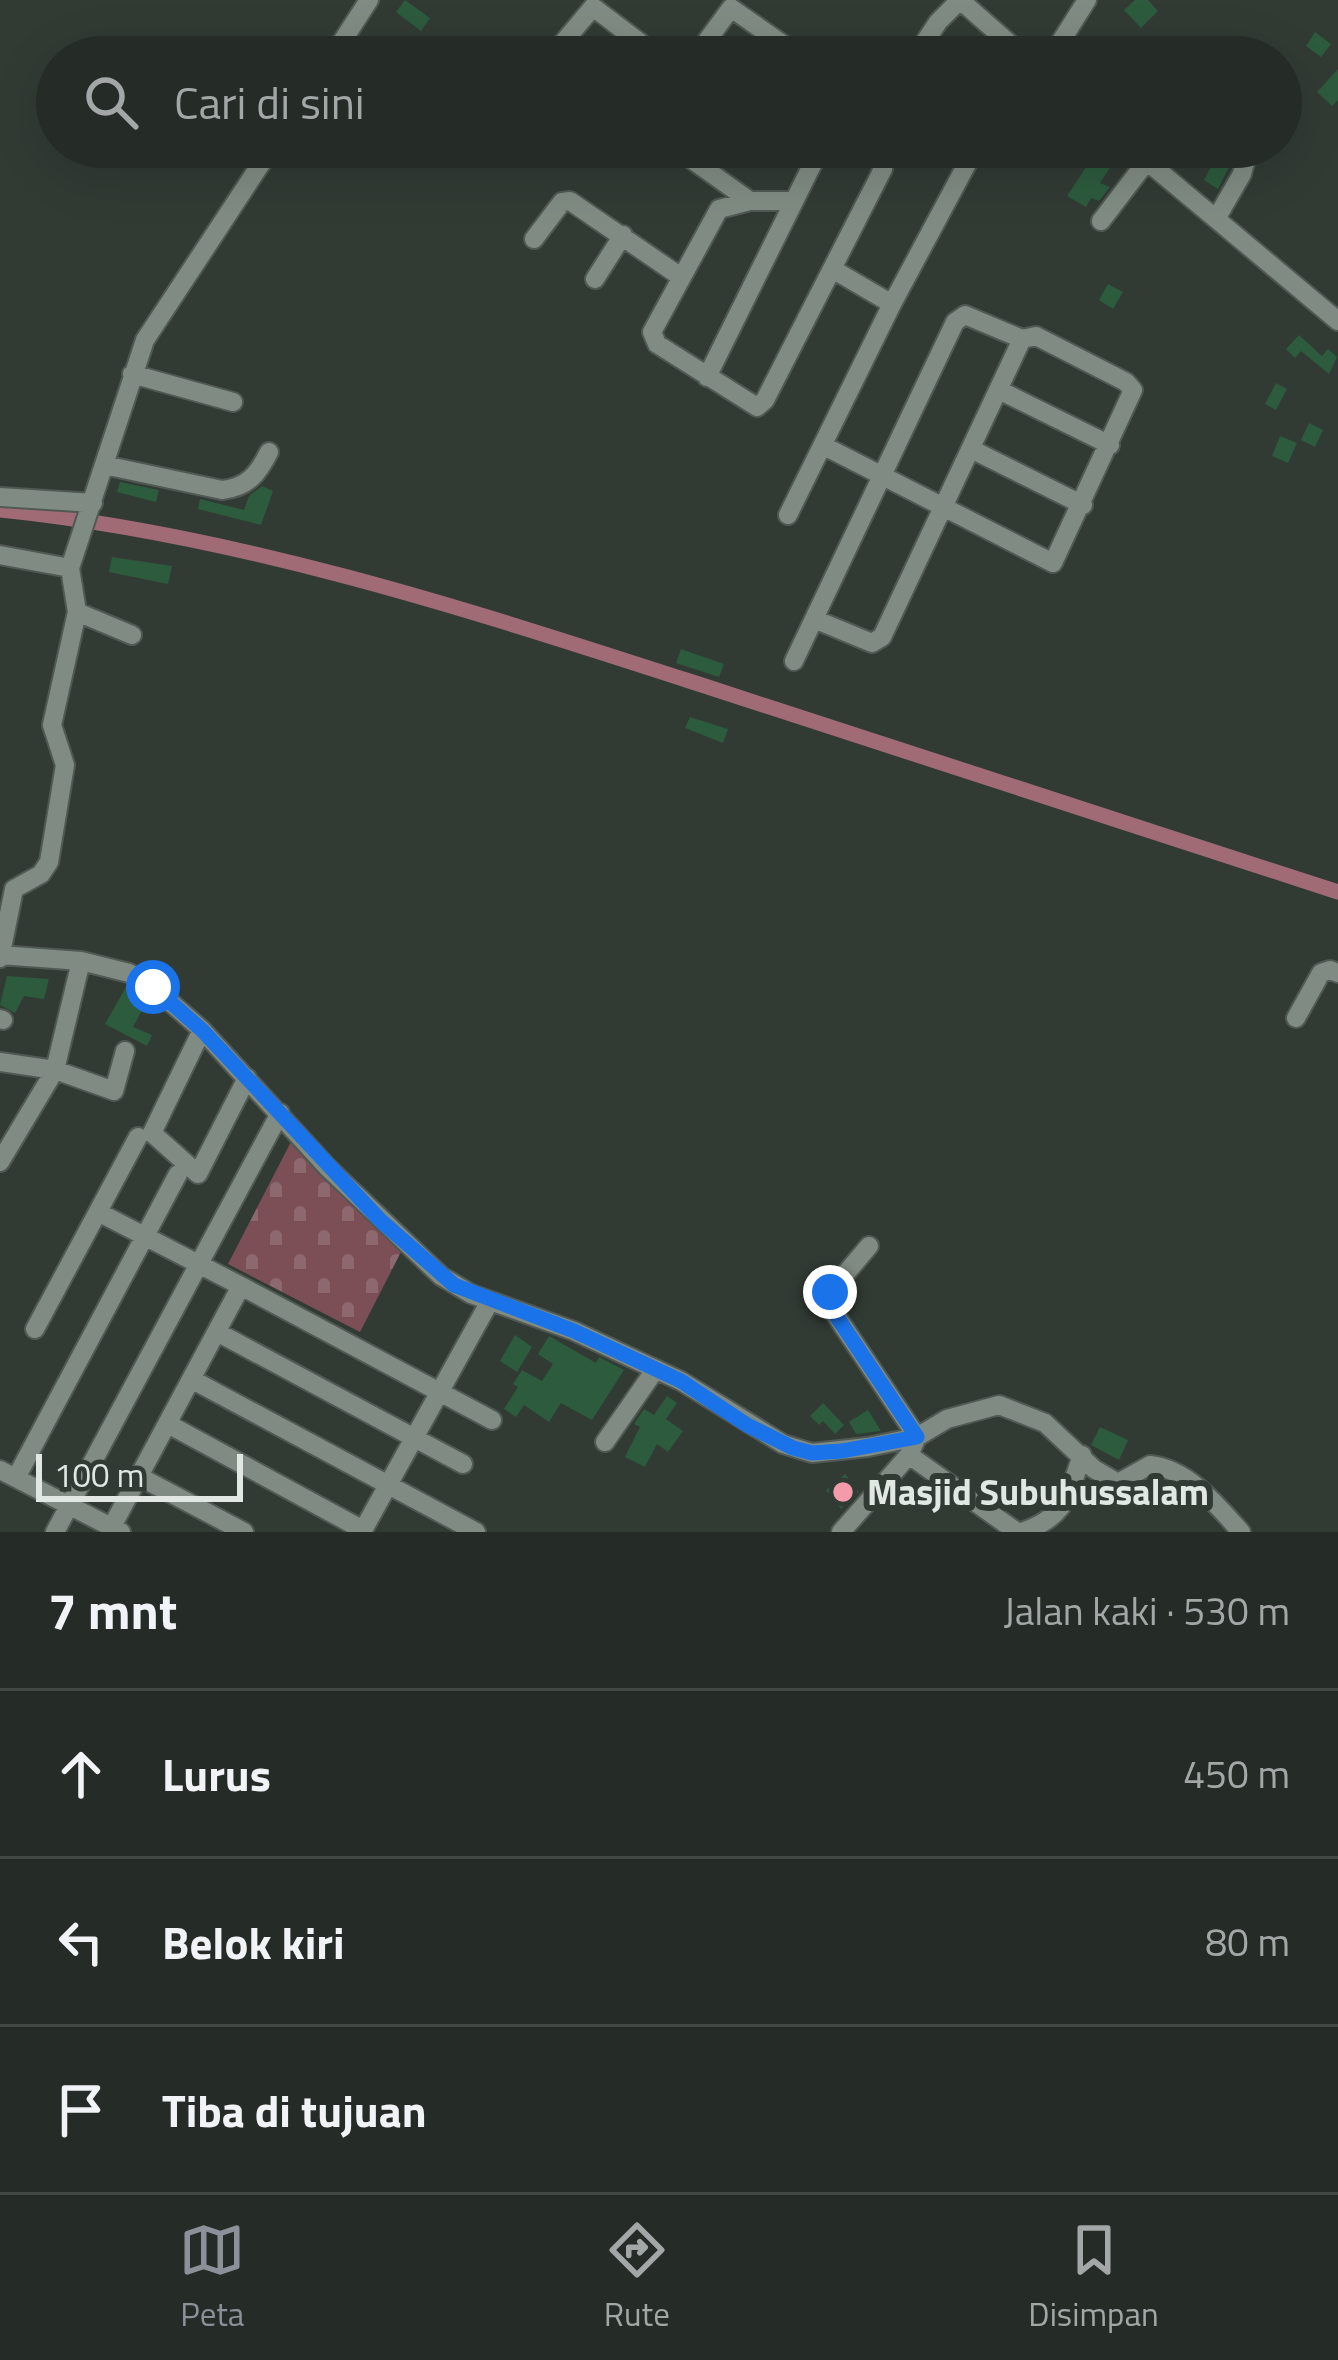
<!DOCTYPE html>
<html lang="id">
<meta charset="utf-8">
<style>
:root{--surface:#252c27;--page:#313833;--text:#f1f3f6;--muted:#a3a7a7;--line:#424844;--accent:#8c9099}
body{margin:0;font-family:"Titillium Web",sans-serif;background:var(--page);color:var(--text)}
.scale{position:absolute;left:36px;bottom:30px;width:207px;box-sizing:border-box;padding-left:12px;border:6px solid #e1e8e3;border-top:0;font-size:33px;line-height:42px;white-space:nowrap;color:#e1e8e3;-webkit-text-stroke:9px #313b34;paint-order:stroke}
.stop{position:absolute;width:36px;height:36px;margin:-27px;border:9px solid #1a73e8;border-radius:50%;background:#fff}
.stop.end{background:#1a73e8;border-color:#fff;box-shadow:0 3px 12px #0008}
.list{margin:0;padding:0;list-style:none}
h2{display:flex;justify-content:space-between;align-items:center;height:156px;margin:0;padding:0 48px;font-size:51px}
h2 small{font-size:39px;font-weight:400;color:var(--muted)}
.list li{display:grid;grid-template-columns:78px 1fr auto;gap:36px;align-items:center;box-sizing:border-box;height:168px;padding:0 48px;border-top:3px solid var(--line)}
.list b{display:block;font-size:45px;white-space:nowrap}
.list em{font-size:39px;font-style:normal;color:var(--muted)}
.icon{flex:none;width:66px;height:66px;fill:none;stroke:currentColor;stroke-width:2;stroke-linecap:round;stroke-linejoin:round}
.map{position:relative;flex:none;width:1338px;height:1532px;overflow:hidden}
.search{position:absolute;background:var(--surface);box-shadow:0 12px 48px #0002;left:36px;right:36px;top:36px;height:132px;display:flex;align-items:center;gap:30px;box-sizing:border-box;padding:0 42px;border-radius:66px;color:var(--muted);font-size:45px}
.sheet{height:660px;background:var(--surface)}
nav{display:flex;justify-content:space-around;align-items:center;box-sizing:border-box;height:168px;border-top:3px solid var(--line);background:var(--surface);font-size:33px;color:var(--muted)}
nav a{display:grid;justify-items:center;gap:6px}
nav .on{color:var(--accent)}
.map>svg:first-child{display:block}
.cemetery{fill:url(#cemetery-stones)}
.lines{fill:none;stroke-linecap:round;stroke-linejoin:round}
.canal{stroke:#a06b75;stroke-width:15}
.building{fill:#2d5b3e}
.minor-casing{stroke:#505953;stroke-width:22}
.minor{stroke:#808c83;stroke-width:18}
.route{stroke:#1a73e8;stroke-width:15}
.poi-dot{fill:#f39aab;stroke:#313b34;stroke-width:4.5}
.labels{text-anchor:middle;stroke-width:12;stroke-linejoin:round;paint-order:stroke}
.poi-label{font-size:36px;font-weight:bold;fill:#e1e8e3;stroke:#313b34;text-anchor:start}
</style>
<div class="map">
<svg width="1338" height="1532" viewBox="0 0 1338 1532">
<defs>
<pattern id="cemetery-stones" width="16" height="16" patternUnits="userSpaceOnUse" patternTransform="scale(3)"><rect width="16" height="16" fill="#7c4f57"/><path d="M2 7V4a2 2 0 0 1 4 0v3zM10 15v-3a2 2 0 0 1 4 0v3z" fill="#8e686f"/></pattern>
</defs>
<rect width="100%" height="100%" fill="#313b34"/>
<path class="cemetery" d="M293 1138 401 1252 360 1332 228 1264Z"/>
<g class="lines">
<path class="canal" d="M0 510C244 535 482 614 714 689 922 757 1130 824 1338 892"/>
</g>
<path class="building" d="M405 0 430 18 421 31 396 12Z
M1135 0H1148L1158 11 1141 28 1124 10Z
M1315 32 1331 44 1321 57 1306 46Z
M373 39 400 57H362Z
M1338 69V100L1332 106 1317 92Z
M1094 155 1111 166 1100 183 1110 187 1099 201 1091 198 1086 207 1067 196Z
M1216 157 1230 165 1218 189 1204 180Z
M1108 284 1123 292 1113 309 1099 300Z
M1299 335 1322 356 1328 349 1337 357 1329 374 1301 351 1295 358 1286 349Z
M1276 383 1287 389 1276 410 1265 404Z
M1309 423 1323 430 1315 447 1301 440Z
M1280 436 1297 443 1288 463 1272 456Z
M120 482 159 490 156 502 117 492Z
M262 486 273 491 261 525 198 509 200 499 244 510 249 496Z
M112 557 172 566 168 584 109 572Z
M681 649 724 664 719 677 676 663Z
M690 717 728 729 723 743 685 728Z
M7 976 49 979 44 999 24 996 15 1013 0 1005Z
M126 987 147 1001 133 1027 152 1035 147 1046 105 1024Z
M515 1335 532 1347 517 1372 500 1361Z
M549 1336 596 1363 599 1357 624 1370 592 1420 561 1403 549 1422 524 1405 516 1417 504 1409 518 1387 513 1384 522 1370 542 1381 553 1364 538 1354Z
M667 1396 677 1403 666 1419 683 1431 668 1452 657 1444 645 1467 625 1457 640 1427 634 1424 644 1409 654 1415Z
M823 1403 844 1425 835 1434 823 1421 819 1425 810 1416Z
M868 1410 881 1431 856 1434 849 1422Z
M1100 1427 1128 1440 1119 1460 1091 1445Z
M845 1474 859 1492 841 1509 826 1490Z"/>
<g class="lines">
<g class="minor-casing">
<path id="minor" d="M960 0 1025 57
M332 57 369 0
M556 57V51L593 7 659 57
M695 57 731 8 801 57
M915 57 938 22 960 0
M1051 57 1087 0
M1143 57 1150 47
M674 147 750 201
M1130 147 1338 321
M793 201H750L719 209 652 332 657 344 757 407 765 400 883 169 878 158 859 147
M1216 219 1242 174 1249 147
M1101 221 1147 161
M534 239 562 202 570 201 681 277
M834 270 892 304
M595 279 623 235
M132 374 233 402
M707 377 821 147
M999 390 1110 445
M971 449 1083 505
M104 465 222 490C248 487 258 474 269 452
M0 497 93 503
M788 515 892 304 976 147
M0 555 70 568
M77 612 132 635
M814 619 872 643 882 637 1022 339
M794 661 955 322 965 315 1022 339 1036 336 1126 382 1133 390 1053 563 824 446
M0 955 81 961 129 973 153 987 202 1030 327 1167 441 1276 471 1294 574 1331 681 1381 783 1444 812 1453 868 1447 917 1437 947 1419 999 1405 1045 1423 1094 1469 1118 1483 1150 1465C1188 1469 1217 1505 1241 1532
M0 958 14 889 41 874 49 862 65 765 52 725 77 612 70 568 145 340 272 147
M1296 1018 1321 973 1330 970 1338 973
M0 1019 3 1020
M202 1030 152 1133 198 1174 247 1078
M0 1062 55 1070 81 961
M0 1162 55 1070 114 1091 125 1051
M98 1212 241 1286 109 1532
M869 1246 830 1292 831 1308 917 1437 909 1455 1017 1532
M241 1286 492 1420
M35 1329 138 1137
M217 1332 463 1464
M191 1379 476 1532
M168 1424 363 1530
M605 1442 655 1370
M0 1470 121 1532
M138 1476 244 1532
M16 1478 178 1174
M55 1532 280 1113
M362 1532 490 1301
M841 1532 909 1455
M1022 1532C1066 1517 1068 1496 1082 1455"/>
</g>
<use href="#minor" class="minor"/>
</g>
<g class="lines">
<path class="route" d="M153 987 202 1030 380 1220 454 1285 574 1331 681 1381 747 1425 793 1448 812 1453 842 1451 917 1437 831 1308 830 1292"/>
</g>
<circle class="poi-dot" cx="843" cy="1492" r="12"/>
<g class="labels">
<g class="poi-label">
<text x="867" y="1505">Masjid Subuhussalam</text>
</g>
</g>
</svg>
<div class="scale">100 m</div>
<div class="stop" style="left:153px;top:987px"></div>
<div class="stop end" style="left:830px;top:1292px"></div>
<div class="search"><svg class="icon" aria-label="search" viewBox="0 0 24 24"><circle cx="10" cy="10" r="6"/><path d="M15 15l6 6"/></svg>Cari di sini</div>
</div>
<section class="sheet">
<h2>7 mnt<small>Jalan kaki · 530 m</small></h2>
<ul class="list">
<li><svg class="icon" aria-label="ahead" viewBox="0 0 24 24"><path d="M12 20V5M6 11l6-6 6 6"/></svg><div><b>Lurus</b></div><em>450 m</em></li>
<li><svg class="icon" aria-label="left" viewBox="0 0 24 24"><path d="M17 20v-9H6M10 6l-5 5 5 5"/></svg><div><b>Belok kiri</b></div><em>80 m</em></li>
<li><svg class="icon" aria-label="arrive" viewBox="0 0 24 24"><path d="M6 21V4h12l-3 4 3 4H6"/></svg><div><b>Tiba di tujuan</b></div></li>
</ul>
</section>
<nav>
<a class="on"><svg class="icon" aria-label="map" viewBox="0 0 24 24"><path d="M3 6l6-2 6 2 6-2v14l-6 2-6-2-6 2zM9 4v14M15 6v14"/></svg>Peta</a>
<a><svg class="icon" aria-label="directions" viewBox="0 0 24 24"><path d="M12 3l9 9-9 9-9-9zM9 14v-3h6M13 9l2 2-2 2"/></svg>Rute</a>
<a><svg class="icon" aria-label="saved" viewBox="0 0 24 24"><path d="M7 4h10v16l-5-4-5 4z"/></svg>Disimpan</a>
</nav>
